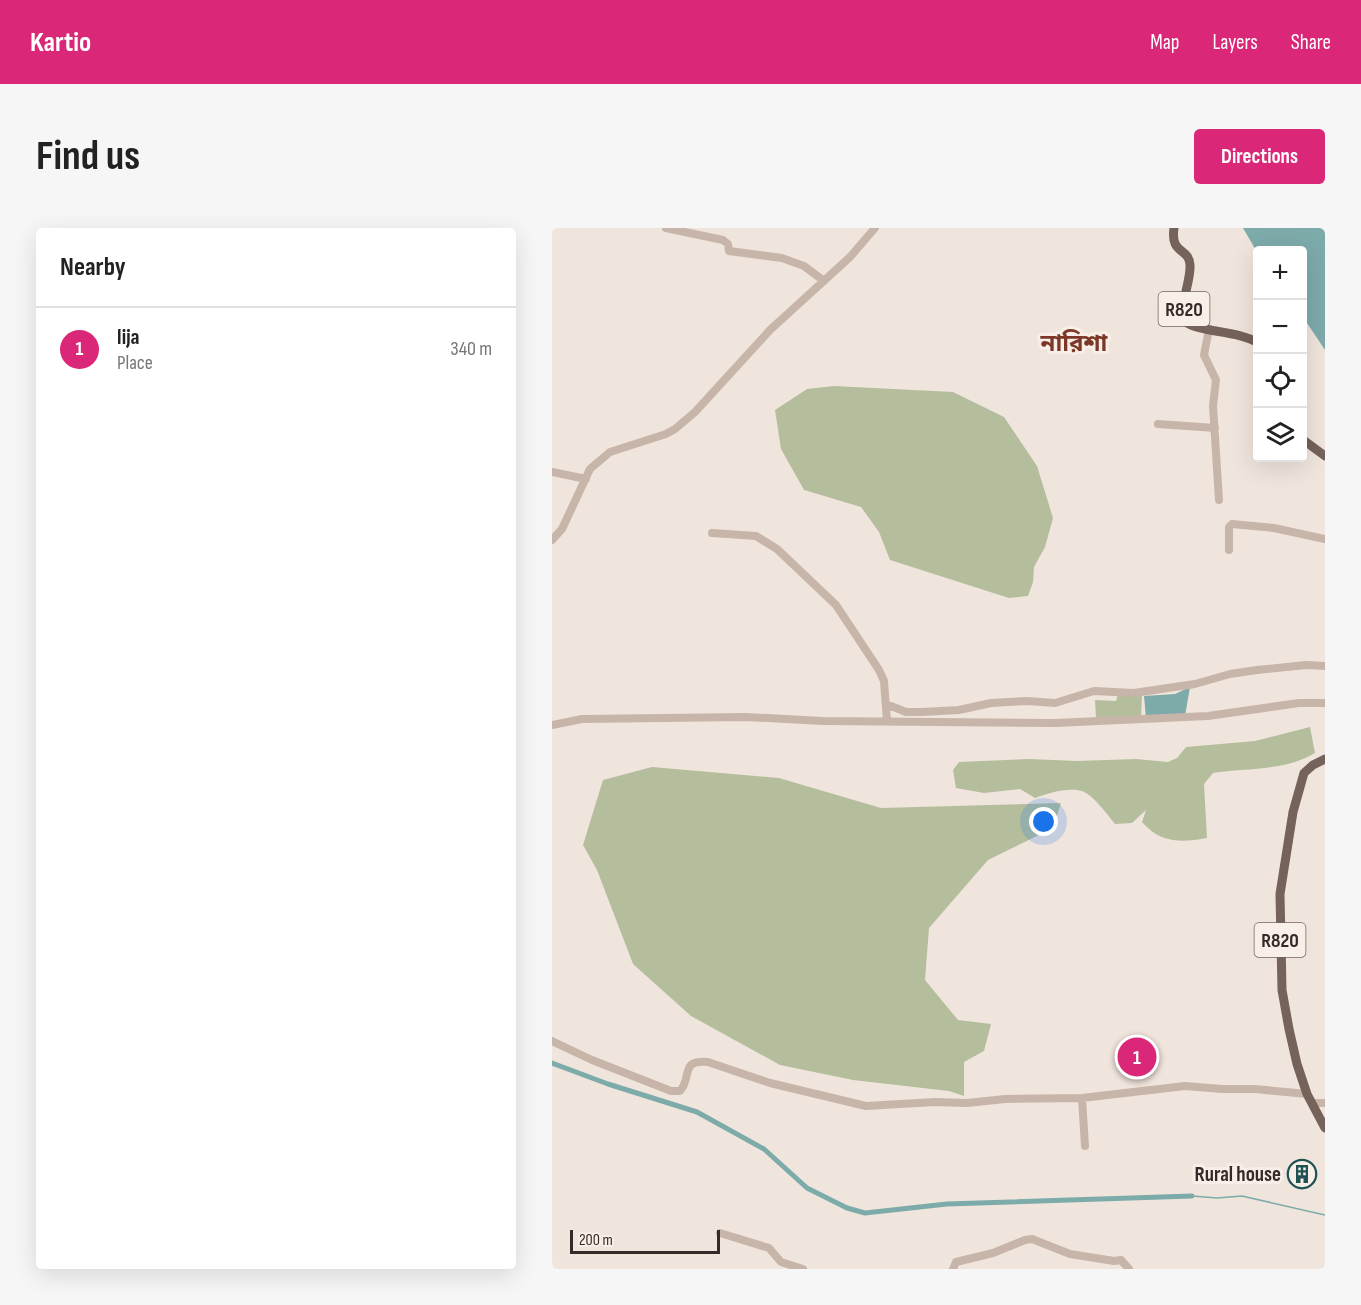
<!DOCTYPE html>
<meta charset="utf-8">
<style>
:root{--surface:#fff;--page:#f6f6f6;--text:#222;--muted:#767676;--line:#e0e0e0;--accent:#db2777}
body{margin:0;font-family:"Sofia Sans Condensed","Noto Sans Bengali",sans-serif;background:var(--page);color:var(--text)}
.controls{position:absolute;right:18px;top:18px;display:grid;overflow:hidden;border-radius:6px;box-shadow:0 6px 24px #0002}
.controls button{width:54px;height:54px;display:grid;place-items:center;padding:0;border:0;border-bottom:2px solid var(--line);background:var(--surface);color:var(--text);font:30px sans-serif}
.scale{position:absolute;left:18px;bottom:15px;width:150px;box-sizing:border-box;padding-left:6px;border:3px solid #342b28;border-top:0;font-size:16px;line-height:21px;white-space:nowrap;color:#342b28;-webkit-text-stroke:4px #f8f0e8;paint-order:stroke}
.you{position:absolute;left:492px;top:594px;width:21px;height:21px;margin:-15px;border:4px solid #fff;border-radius:50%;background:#1a73e8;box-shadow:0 0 0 9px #1a73e833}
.badge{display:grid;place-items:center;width:39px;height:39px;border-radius:50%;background:var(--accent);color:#fff;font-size:20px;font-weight:700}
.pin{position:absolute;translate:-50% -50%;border:3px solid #fff;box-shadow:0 2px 6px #0006}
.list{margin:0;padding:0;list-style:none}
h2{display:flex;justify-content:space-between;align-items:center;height:78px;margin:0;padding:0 24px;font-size:26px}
h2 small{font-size:20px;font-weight:400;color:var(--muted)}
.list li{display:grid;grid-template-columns:39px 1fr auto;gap:18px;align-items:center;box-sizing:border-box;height:84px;padding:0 24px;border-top:2px solid var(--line)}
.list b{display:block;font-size:22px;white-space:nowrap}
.list p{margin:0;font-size:20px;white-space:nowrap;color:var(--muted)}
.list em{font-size:20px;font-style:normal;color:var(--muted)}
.icon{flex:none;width:33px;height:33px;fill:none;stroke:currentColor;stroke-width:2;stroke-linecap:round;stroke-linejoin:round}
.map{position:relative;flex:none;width:773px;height:1041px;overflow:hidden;border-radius:6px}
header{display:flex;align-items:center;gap:36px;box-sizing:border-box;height:84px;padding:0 30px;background:var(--accent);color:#fff}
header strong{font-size:28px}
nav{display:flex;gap:33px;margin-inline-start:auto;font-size:21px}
.intro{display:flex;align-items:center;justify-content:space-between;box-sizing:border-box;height:144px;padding:0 36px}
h1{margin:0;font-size:42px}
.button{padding:15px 27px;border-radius:6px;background:var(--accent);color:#fff;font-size:21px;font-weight:700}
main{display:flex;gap:36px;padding:0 36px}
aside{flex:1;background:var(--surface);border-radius:6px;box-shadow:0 6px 24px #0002}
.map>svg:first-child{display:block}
.green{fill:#b4be9d}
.water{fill:#7dabaa}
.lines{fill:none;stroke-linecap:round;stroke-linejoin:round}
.stream{stroke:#7dabaa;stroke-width:1.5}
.canal{stroke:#7dabaa;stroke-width:5}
.minor{stroke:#c7b5a9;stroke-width:8}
.major{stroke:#75625a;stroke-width:9}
.labels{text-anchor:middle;stroke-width:6;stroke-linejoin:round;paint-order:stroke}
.shield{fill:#f8f0e8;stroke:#6f6662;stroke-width:1.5}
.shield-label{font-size:20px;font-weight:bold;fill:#342b28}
.poi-label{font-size:21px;font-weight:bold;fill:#342b28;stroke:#f8f0e8;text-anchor:end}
.quarter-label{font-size:24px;font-weight:bold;fill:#7d3727;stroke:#f8f0e8}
</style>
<header>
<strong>Kartio</strong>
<nav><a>Map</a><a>Layers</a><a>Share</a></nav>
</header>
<div class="intro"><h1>Find us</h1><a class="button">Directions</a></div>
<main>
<aside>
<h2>Nearby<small></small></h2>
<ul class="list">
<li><span class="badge">1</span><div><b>lija</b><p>Place</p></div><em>340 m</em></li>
</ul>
</aside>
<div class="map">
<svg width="773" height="1041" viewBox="0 0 773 1041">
<rect width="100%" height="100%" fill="#f0e5dc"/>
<path class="green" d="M282 158 401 164 452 189 485 238 501 290 493 319 482 339 481 354 476 368 457 370 338 332 327 304 309 279 252 262 229 221 223 182 255 161Z
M566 466 590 467 589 491 544 490 543 472 564 473Z
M758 499 763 525C734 543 694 540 661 545L652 556 655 610C629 615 608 615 590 594L594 582 580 595 563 596C556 587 541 567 530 563 516 559 496 565 483 570L468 561 432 565 404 560 401 542 407 534 477 531 525 533 584 531 616 534 625 530 634 519 703 513Z
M100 539 227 550 329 580 509 575 501 600 436 632 377 700 373 752 406 792 439 796 432 823 412 834V868L397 863 301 852 228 837 139 788 81 736 45 642 31 617 51 552Z"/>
<path class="water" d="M691 0H773V122L751 89 750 22H706L705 24Z
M638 459 633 488 594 490 592 468 623 466Z"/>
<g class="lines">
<path class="stream" d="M640 968 665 970 690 968 773 987"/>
<path class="canal" d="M0 835 56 856 145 884 212 921 255 960 295 980 313 985 395 976 640 968"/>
<path class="minor" d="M114 0 171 12 176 16 177 23 230 30 252 38 272 53
M657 101 652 127 664 152 661 178 667 272
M606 196 663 200
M0 244 34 251
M160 305 204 308 225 321 284 377 327 442 332 453 335 493
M0 312 10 301 38 241 58 224 114 206 123 201 143 184 218 102 298 29 323 0
M677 322V299L680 296 722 300 773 311
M334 476 354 484H370L407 482 439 475 475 473 503 475 542 463 582 465 643 456 678 446 705 442 754 437 773 438
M0 497 30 491 194 489 271 493 503 495 656 488 747 475H773
M0 813 40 832 119 863H128C141 848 127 832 156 834L218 855 314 878 383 874 415 875 453 871 530 870 633 858 670 861H703L755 866
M530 870 533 918
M760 875H773
M168 1005 217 1020 229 1034 251 1041
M401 1041 404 1034 441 1025 473 1012 480 1011 518 1026 562 1033 569 1032 577 1041"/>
<path class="major" d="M622 0C618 27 637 19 638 37 639 55 626 77 634 94 649 105 685 102 706 115
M750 211 773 228
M773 531 761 537 752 545 741 584 728 666 730 762 737 801 745 836 755 866 773 900"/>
</g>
<defs>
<g id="building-ring" transform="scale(1.5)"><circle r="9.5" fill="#f8f0e8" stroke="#215253" stroke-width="1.5"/><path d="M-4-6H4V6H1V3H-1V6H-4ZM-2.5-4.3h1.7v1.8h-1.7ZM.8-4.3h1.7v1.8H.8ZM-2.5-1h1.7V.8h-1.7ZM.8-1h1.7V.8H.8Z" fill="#215253"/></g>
</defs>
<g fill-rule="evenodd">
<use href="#building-ring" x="750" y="946"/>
</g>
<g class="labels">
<g class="shield">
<rect x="606.5" y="64" width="51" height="34" rx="4.5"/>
<rect x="702.5" y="695" width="51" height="34" rx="4.5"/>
</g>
<g class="shield-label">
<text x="632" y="88">R820</text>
<text x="728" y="719">R820</text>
</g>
<g class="poi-label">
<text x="729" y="953">Rural house</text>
</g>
<g class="quarter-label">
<text x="522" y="123">নারিশা</text>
</g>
</g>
</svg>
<div class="controls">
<button>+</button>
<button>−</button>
<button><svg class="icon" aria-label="locate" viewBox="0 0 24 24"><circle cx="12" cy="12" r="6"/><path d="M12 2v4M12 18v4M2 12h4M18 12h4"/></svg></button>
<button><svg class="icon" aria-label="layers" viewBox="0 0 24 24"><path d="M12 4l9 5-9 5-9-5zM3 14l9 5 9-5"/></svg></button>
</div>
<div class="scale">200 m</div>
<div class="you"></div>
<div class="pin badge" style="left:585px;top:829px">1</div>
</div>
</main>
